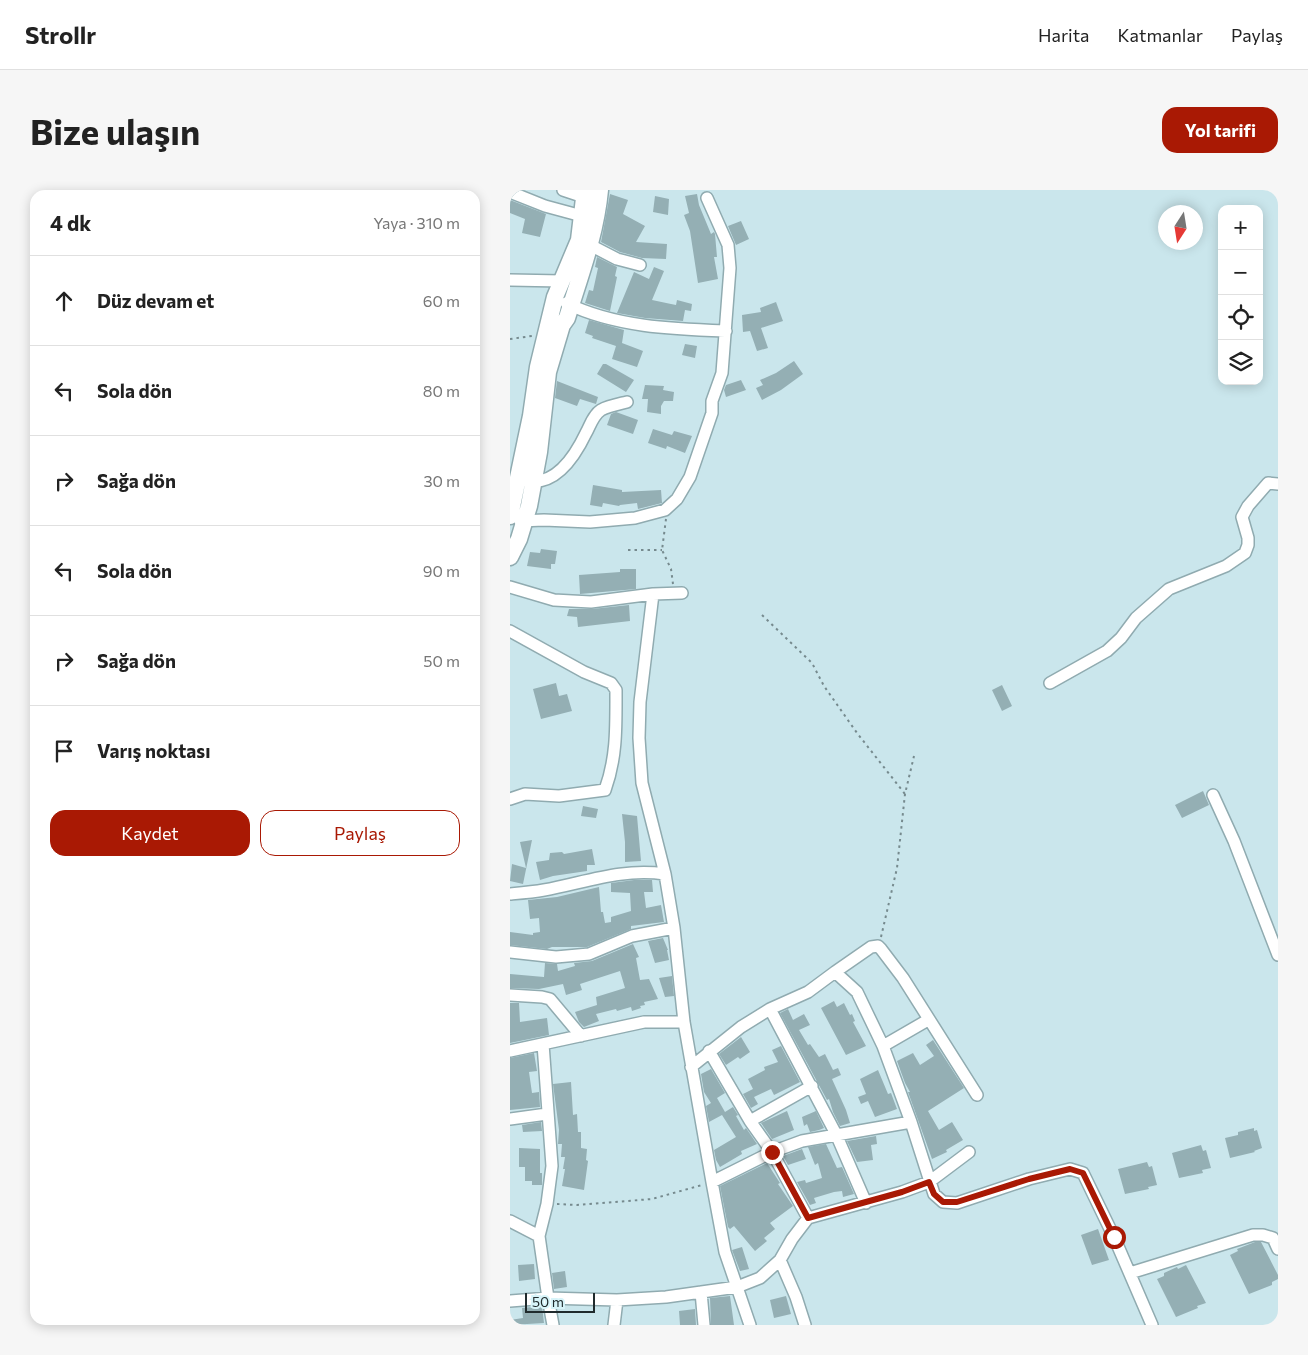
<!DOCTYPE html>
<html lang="tr">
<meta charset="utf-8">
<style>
:root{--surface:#fff;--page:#f6f6f6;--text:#222;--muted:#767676;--line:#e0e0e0;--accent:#a91904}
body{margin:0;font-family:Commissioner,sans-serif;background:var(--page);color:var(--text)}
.controls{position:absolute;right:15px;top:15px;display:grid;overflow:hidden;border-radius:10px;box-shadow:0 2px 12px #0003}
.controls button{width:45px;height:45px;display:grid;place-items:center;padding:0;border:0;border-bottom:1px solid var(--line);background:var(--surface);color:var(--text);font:25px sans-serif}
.compass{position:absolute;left:648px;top:15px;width:45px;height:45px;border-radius:50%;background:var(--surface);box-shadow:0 2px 12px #0003;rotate:192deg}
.scale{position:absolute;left:15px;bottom:12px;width:70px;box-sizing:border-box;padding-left:5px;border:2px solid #202b2d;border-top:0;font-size:14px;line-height:18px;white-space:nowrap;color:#202b2d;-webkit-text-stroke:4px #d7f4f9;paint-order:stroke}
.stop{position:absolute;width:15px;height:15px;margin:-11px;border:4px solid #a91904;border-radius:50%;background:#fff}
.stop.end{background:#a91904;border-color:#fff;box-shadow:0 1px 5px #0008}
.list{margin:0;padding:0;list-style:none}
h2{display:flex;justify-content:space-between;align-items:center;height:65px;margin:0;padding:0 20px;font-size:21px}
h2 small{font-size:16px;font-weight:400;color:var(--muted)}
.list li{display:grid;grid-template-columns:32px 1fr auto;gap:15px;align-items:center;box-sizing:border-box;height:90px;padding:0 20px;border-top:1px solid var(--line)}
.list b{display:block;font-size:19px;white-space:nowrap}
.list em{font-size:16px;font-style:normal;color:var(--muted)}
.actions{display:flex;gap:10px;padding:15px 20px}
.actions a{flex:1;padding:11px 0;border:1px solid var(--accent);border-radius:15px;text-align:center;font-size:18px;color:var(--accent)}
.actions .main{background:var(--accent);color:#fff}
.icon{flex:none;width:28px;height:28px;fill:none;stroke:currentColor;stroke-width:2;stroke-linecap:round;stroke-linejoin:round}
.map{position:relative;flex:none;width:768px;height:1135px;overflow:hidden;border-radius:15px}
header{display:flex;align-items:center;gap:30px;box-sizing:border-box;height:70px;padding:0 25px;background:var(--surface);border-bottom:1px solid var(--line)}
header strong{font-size:24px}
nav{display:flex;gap:28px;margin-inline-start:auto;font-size:18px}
.intro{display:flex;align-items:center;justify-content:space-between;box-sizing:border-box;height:120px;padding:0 30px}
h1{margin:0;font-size:35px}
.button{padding:12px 22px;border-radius:15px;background:var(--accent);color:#fff;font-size:18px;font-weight:700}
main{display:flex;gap:30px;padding:0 30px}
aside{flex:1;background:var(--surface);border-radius:15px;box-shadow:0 2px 12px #0003}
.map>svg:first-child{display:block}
.building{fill:#94afb4}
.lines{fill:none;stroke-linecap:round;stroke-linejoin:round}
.street-casing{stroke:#90abb0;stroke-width:14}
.secondary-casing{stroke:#90abb0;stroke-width:19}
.path{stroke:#768a8e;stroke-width:2;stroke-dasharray:2.5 4;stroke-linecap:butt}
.street{stroke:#fff;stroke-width:11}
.secondary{stroke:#fff;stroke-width:16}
.route{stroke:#a91904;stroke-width:6}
</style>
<header>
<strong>Strollr</strong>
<nav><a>Harita</a><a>Katmanlar</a><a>Paylaş</a></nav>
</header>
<div class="intro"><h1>Bize ulaşın</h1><a class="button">Yol tarifi</a></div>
<main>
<aside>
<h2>4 dk<small>Yaya · 310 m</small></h2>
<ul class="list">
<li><svg class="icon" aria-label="ahead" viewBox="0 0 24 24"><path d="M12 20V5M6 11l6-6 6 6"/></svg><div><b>Düz devam et</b></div><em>60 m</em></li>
<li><svg class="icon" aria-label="left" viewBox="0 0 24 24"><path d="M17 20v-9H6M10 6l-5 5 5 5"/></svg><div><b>Sola dön</b></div><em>80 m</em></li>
<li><svg class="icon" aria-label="right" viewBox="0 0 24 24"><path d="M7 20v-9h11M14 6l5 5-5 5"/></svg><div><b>Sağa dön</b></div><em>30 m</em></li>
<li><svg class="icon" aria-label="left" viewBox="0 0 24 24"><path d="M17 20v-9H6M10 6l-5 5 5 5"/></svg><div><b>Sola dön</b></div><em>90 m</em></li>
<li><svg class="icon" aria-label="right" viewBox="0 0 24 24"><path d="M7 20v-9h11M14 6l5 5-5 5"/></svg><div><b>Sağa dön</b></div><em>50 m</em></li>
<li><svg class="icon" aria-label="arrive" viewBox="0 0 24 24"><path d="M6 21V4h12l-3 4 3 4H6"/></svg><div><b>Varış noktası</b></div></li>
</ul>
<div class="actions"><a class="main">Kaydet</a><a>Paylaş</a></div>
</aside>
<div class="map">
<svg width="768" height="1135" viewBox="0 0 768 1135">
<rect width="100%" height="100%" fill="#cae6ec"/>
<path class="building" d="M100 4 118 10 113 24 135 36 126 52 157 54 156 69 132 68 110 62 91 52Z
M187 4 189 15 201 44 204 42 205 44 207 67H204L208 89 188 93 180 41 174 25 179 23 175 6Z
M145 6 159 9 158 25 143 22Z
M0 10 36 24 30 47 12 43 15 29 0 23Z
M231 31 239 49 226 55 218 36Z
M87 67 107 77 105 86 107 87 100 121 75 113 79 100 83 101 88 78 85 77Z
M144 77 154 81 142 110 161 114 166 115 167 110 182 114 181 121 175 120 173 131 135 128 107 123 124 82 139 89Z
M266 112 273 131 251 138 258 158 247 161 240 141 233 142 232 125 251 122 250 118Z
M79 130 114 140 112 153 133 161 127 177 102 169 106 156 82 148 83 146 75 143Z
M175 154 187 156 185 168 172 165Z
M284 171 293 184 271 200 252 210 246 198 253 195 250 190 266 183Z
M93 174H96L124 190 116 202 87 184Z
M231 190 236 200 216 207 214 200 216 195Z
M47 191 88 207 86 214 70 209 67 216 45 208Z
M135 195 154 196 153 200 164 202 163 211H154L151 216V224L137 222 138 209H132Z
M106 222 128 230 123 244 97 235 101 224Z
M143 239 162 245 164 241 182 246 175 263 157 256 156 259 138 253Z
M83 295 112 300V302L151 300 152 313 128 319 127 313 110 315 109 316 93 313 92 317 80 315Z
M31 359 47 361 45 374H41V379L17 376 20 362 30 363Z
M110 379H126V399L70 404 69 385 110 382Z
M119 415 120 431 68 437 67 427 57 426 59 419H82Z
M46 493 49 506 57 504 62 521 31 529 23 499Z
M492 495 502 516 492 521 482 500Z
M693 601 699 615 672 628 665 615Z
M73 616 88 619 86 628 71 626Z
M112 624 127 626 131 671 115 672V652Z
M22 650 13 694 0 691 2 674 16 678 10 652Z
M82 659 85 675H77V681L43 686 30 690 26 672 39 670 40 663 52 662 54 664Z
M124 690H142L143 702H134L136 718 151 715 154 732 121 736V739L77 757H42L37 759 0 755V742L23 745V743L30 742 29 728 20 729 18 710 47 707 89 697 91 722H93L95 733 101 732V727L121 721 120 703 101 702V693Z
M153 748 158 760H157L159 770 145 773 138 751Z
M123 754 129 767 126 768 130 790 139 789 148 809 134 812 135 815 130 816 131 818 122 821 121 817 107 821 106 819 86 824 89 831 74 837 69 832 65 822 87 815 86 807 115 798 110 781 70 794 72 800 56 805 53 794 29 799 0 798V784L34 787 35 773 47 774 48 781 65 776 64 773 82 771Z
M162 786 164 806 155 807 149 788Z
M324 811 327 817 334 813 340 825 342 824 345 831 343 832 356 856 336 865 311 818Z
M0 813H9L10 832 37 828 39 845 0 853Z
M278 819 283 830 294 824 300 835 289 840 298 855 300 854 309 867 315 864 323 880 328 878 331 885 322 889 336 920 340 933 330 936 323 922 319 909 317 910 270 823Z
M231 847 240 862 230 869 228 867 216 875 209 864Z
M423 850 454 898 418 921 429 940 442 932 453 950 436 960 437 962 422 969 398 902H400L395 893 387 871 403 863 410 875 424 866 416 855Z
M271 856 290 892 264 905 261 899 244 907 248 914 241 918 233 904 243 899 238 889 255 880 254 877 268 872 262 860Z
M24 863 27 881 19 882 22 903 29 902 30 917 0 920V868Z
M201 879 215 903 207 908 215 922 223 917 228 925 226 926 234 940 236 938 247 954 231 961 232 964 210 977 206 970 204 960 226 947 212 925 199 932 196 916 201 913 194 902 191 884Z
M368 880 378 904 381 903 387 919 365 927 358 911 351 914 348 907 356 904 350 889Z
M61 892 63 925 67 924 68 942H71V958L77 959 76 970 78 971 74 1000 52 996 55 979H53L55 967H51L52 954H48L49 940 43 894Z
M277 921 284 940 262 949 251 933Z
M306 921 314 938 309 940 300 942 297 934 294 936 292 927Z
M31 932 32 941 13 942 12 935Z
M744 938V941L747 940 752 958 744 961 745 962 720 968 715 948 728 945V942Z
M366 946 367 954 361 955 363 970 347 972 337 951Z
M316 954 327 978 332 977 344 1004 333 1007 332 1001 324 1002 304 1008 306 1013 300 1015 287 992 295 990 296 993 312 988 308 973 305 975 298 957Z
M691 955 693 961 696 960 701 978 692 980 693 983 669 988 662 963Z
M9 958 30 959V983H32V995H22V991H15V977H9Z
M292 959 296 969 278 975 273 966Z
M637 972 639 977 642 976 647 995 638 997 639 999 615 1004 608 979Z
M257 973 270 993 268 994 283 1016 260 1033 265 1039 254 1048 257 1051 245 1061 224 1036 220 1039 218 1037 210 996Z
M588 1039 599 1070 582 1075 571 1045Z
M745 1052H751L768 1085V1089L762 1092V1095L739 1104 720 1065 728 1061 727 1059Z
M232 1057 239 1079 230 1081 222 1060Z
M24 1074 25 1089 9 1091 8 1075Z
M676 1075 696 1113 687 1116 688 1118 666 1127 647 1089 654 1086V1083L667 1077 668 1079Z
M55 1081 57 1097 44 1099 42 1083Z
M220 1106 224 1135H201L200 1108Z
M276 1106 281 1124 264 1128 260 1110Z
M32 1116 34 1133 0 1135V1130L13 1128 12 1118Z
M185 1119 186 1135H170L169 1121Z"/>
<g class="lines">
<g class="street-casing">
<path id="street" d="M53 0 74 7
M0 2 35 16 72 26
M74 52 107 69 130 75
M0 90 52 91
M56 113C105 137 162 139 216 141
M17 291C46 296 65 266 76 243 80 236 83 225 91 220 98 216 109 214 117 212
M10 331 34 330 80 332 125 328 155 320 167 309 180 287 202 223V211L212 183 220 78 218 55 197 8
M0 397 44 410 62 411 81 412 143 404 172 403
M143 404 130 512 129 548 132 593 155 684
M0 441 74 482 101 493 106 500C106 536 107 567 95 600L49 606 15 604 0 609
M540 493 597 461 611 448 626 428 659 399 716 376 735 363 738 355V348L732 327 738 316 758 293 768 294
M703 605 724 651 768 765
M0 704C11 703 23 702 34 700 77 692 111 678 155 684L164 738 174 832 202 992 215 1062 240 1135
M0 762 46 767 79 764 122 746 164 738
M325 782 361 757 368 756 371 759 393 788 467 905
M0 805 32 807 40 809 71 846
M260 819 326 944 356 1013
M33 854 42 976 37 1014 29 1046 38 1108 43 1135
M373 856 418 830
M0 861 134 832H174
M199 861 240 931 262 962 298 1028
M181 877 231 837 260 819 298 802 325 782 347 802 373 856 401 932 424 1004 433 1012 447 1013 519 989 560 979 573 983 604 1047 642 1135
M0 929 37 924
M240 931 302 896
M202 992 262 962 292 951 401 932
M0 1031 29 1046
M270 1070 286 1107 295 1135
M620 1083 743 1045H753L763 1048 768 1059
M191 1102 194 1135
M0 1111 38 1108 107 1110 156 1107 227 1097 250 1088 270 1070 282 1049 298 1028 392 1002 419 992 459 962
M104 1135 107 1110"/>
</g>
<g class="secondary-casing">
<path id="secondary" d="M0 326 21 226 28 177 45 107 69 50 75 0
M0 367 9 349 19 316 29 262 38 182 52 135 57 128C70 86 86 44 90 0"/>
</g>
<path class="path" d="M0 149 22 146
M156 329 152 360 161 379 163 394
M118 360H152
M252 425 302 473 314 496 347 543 395 604
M371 747 387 678 395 604 404 566
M47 1014 67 1015 142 1009 192 995"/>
<use href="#street" class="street"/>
<use href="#secondary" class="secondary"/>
</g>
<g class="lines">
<path class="route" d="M262 962 298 1028 392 1002 419 992 424 1004 433 1012H447L519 989 560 979 573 983 604 1047"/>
</g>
</svg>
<div class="controls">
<button>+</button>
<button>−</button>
<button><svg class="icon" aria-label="locate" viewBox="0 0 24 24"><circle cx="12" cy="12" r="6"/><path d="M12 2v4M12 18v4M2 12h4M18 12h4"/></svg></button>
<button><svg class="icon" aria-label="layers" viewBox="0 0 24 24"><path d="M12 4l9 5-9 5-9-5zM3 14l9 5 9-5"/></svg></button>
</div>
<svg class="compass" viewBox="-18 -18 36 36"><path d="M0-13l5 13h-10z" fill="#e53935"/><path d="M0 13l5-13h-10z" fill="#767676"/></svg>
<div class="scale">50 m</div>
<div class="stop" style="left:604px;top:1047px"></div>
<div class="stop end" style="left:262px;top:962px"></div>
</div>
</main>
